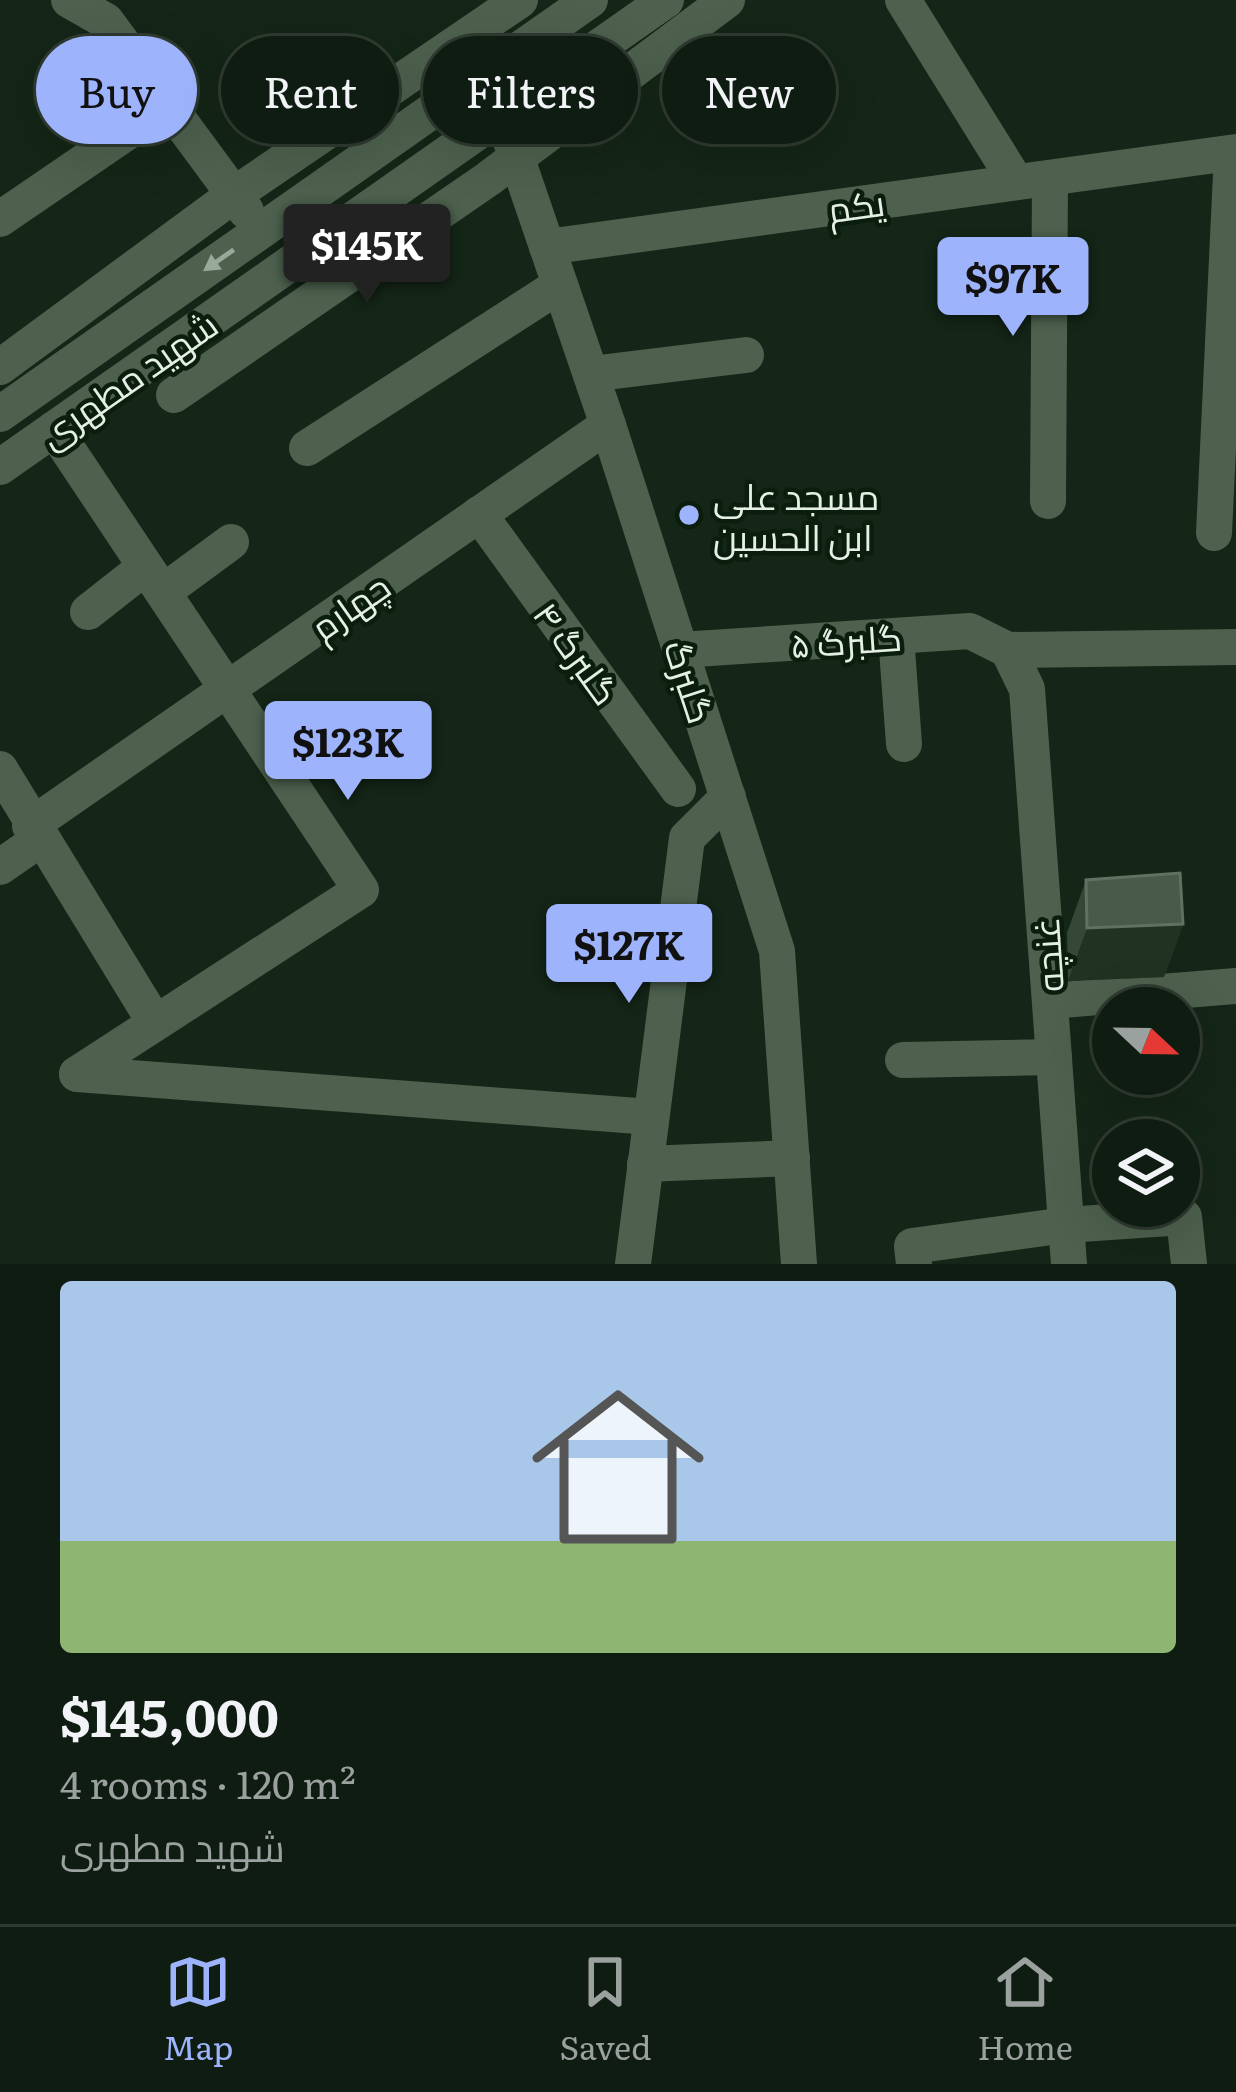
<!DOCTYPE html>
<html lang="en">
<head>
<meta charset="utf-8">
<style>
  body { margin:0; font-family:Literata,Cairo,serif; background:#18251a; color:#f1f3f6; height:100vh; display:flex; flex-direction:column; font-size:45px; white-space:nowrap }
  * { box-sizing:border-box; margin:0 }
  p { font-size:39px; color:#9ba19f }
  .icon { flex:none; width:66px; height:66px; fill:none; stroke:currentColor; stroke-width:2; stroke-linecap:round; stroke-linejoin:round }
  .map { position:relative; height:1264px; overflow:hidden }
  .details { display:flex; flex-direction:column; background:#0f1c11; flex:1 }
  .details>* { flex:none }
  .top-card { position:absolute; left:36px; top:36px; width:1164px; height:108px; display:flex; gap:24px }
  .needle { width:78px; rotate:112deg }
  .controls { position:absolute; left:1092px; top:987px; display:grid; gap:24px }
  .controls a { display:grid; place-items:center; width:108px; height:108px; border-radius:50%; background:#0f1c11; box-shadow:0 12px 48px #0002,0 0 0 3px #2f3a31; font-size:60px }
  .price { position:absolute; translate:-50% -102px; padding:0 27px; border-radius:12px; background:#9db4fd; color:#111; font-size:39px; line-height:78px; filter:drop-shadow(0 3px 6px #0008) }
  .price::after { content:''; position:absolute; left:50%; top:72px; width:36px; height:27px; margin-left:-18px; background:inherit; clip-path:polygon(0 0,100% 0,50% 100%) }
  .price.on { background:#222; color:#fff }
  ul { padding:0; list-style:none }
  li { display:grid; align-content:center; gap:24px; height:636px; padding:0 60px }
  li span { display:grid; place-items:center; height:372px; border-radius:12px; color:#555 }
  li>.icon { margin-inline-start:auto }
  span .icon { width:216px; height:216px; fill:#fffc; stroke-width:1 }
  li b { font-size:51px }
  .pill { padding:0 42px; border-radius:54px; background:#0f1c11; box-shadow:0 12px 48px #0002,0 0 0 3px #2f3a31; font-size:42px; line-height:108px }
  .pill.on { background:#9db4fd; color:#111 }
  .menu { display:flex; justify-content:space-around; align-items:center; height:168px; border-top:3px solid #2f3a31; background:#0f1c11; font-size:33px; color:#9ba19f }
  .menu a { display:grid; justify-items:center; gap:6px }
  .menu .on { color:#9db4fd }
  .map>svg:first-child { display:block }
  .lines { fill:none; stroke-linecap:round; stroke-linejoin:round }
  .minor { stroke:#4d614e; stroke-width:36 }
  .wall { fill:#354837 }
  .shaded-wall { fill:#203322 }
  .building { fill:#485a4a; stroke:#607162; stroke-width:3 }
  .oneway { fill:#98a89a }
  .poi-dot { fill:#9db4fd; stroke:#0b1d0d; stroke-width:4.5 }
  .labels { text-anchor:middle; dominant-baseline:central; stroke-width:9; stroke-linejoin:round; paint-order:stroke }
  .street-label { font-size:36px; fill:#e4f0e5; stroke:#0b1d0d }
  .poi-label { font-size:36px; fill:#e4f0e5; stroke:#0b1d0d; text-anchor:start }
</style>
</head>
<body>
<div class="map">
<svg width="1236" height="1264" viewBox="0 0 1236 1264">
  <rect width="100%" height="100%" fill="#142617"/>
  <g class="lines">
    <g class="minor">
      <polyline points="69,0 106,21 246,211"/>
      <polyline points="903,0 1016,182"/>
      <polyline points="502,115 608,425 777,951 799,1264"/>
      <polyline points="0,219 167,105"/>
      <polyline points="547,247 1236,152"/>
      <polyline points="0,367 235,194 520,0"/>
      <polyline points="591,374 746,355"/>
      <polyline points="174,395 488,179 727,0"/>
      <polyline points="0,414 590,0"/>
      <polyline points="54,429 361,890 77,1074"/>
      <polyline points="307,448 560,285"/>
      <polyline points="0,467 666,0"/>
      <polyline points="1048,501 1050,178"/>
      <polyline points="479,514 678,789"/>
      <polyline points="1214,533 1232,153"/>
      <polyline points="163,592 231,542"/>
      <polyline points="88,612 144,568"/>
      <polyline points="896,636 904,744"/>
      <polyline points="680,650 970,631 1008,650 1236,647"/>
      <polyline points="1008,650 1027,689 1069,1264"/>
      <polyline points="0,769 154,1021"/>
      <polyline points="30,826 608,425"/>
      <polyline points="0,867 39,840"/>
      <polyline points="1050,1001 1236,986"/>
      <polyline points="903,1060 1054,1057"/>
      <polyline points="77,1074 651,1117"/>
      <polyline points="645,1164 792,1158"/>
      <polyline points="633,1264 687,838 728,797"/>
      <polyline points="914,1264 912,1246 1066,1225 1184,1217 1189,1264"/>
    </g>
  </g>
  <polygon class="wall" points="1086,880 1183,924 1164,977 1068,981 1067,933"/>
  <polygon class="shaded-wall" points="1183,924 1164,977 1068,981 1087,928"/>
  <polygon class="building" points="1180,873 1183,924 1087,928 1086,880"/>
  <defs><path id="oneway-solid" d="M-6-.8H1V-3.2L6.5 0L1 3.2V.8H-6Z" transform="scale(3)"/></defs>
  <use class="oneway" href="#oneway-solid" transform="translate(219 260) rotate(145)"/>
  <circle class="poi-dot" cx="689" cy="515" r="12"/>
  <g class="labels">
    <g class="street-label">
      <text transform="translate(856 204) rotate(-8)">یکم</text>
      <text transform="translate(127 378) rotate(-35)">شهید مطهری</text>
      <text transform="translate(349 605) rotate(-35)">چهارم</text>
      <text transform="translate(846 639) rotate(-4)">گلبرگ ۵</text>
      <text transform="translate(578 652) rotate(54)">گلبرگ ۴</text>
      <text transform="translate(691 681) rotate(72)">گلبرگ</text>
      <text transform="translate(1046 955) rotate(-94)">غنچه</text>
    </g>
    <g class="poi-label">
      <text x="713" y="494">مسجد علی<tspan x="713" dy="41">ابن الحسین</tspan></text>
    </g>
  </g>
</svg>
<div class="controls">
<a><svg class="needle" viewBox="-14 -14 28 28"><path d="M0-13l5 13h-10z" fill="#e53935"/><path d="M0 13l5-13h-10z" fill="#9ba19f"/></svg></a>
<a><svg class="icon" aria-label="layers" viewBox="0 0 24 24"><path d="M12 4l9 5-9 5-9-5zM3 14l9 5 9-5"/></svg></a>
</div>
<b class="price on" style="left:367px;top:306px">$145K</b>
<b class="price" style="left:1013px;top:339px">$97K</b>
<b class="price" style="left:348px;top:803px">$123K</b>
<b class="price" style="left:629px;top:1006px">$127K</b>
<div class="top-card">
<a class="pill on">Buy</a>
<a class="pill">Rent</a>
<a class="pill">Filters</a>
<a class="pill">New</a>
</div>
</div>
<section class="details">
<ul>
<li><span style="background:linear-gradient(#a9c7e8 70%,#8fb573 0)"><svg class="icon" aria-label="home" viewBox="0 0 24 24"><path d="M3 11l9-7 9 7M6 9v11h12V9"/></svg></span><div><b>$145,000</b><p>4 rooms · 120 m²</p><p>شهید مطهری</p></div></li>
</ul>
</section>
<nav class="menu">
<a class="on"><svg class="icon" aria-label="map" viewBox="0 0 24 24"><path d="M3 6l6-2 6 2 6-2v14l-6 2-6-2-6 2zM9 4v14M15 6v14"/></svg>Map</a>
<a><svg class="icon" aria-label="saved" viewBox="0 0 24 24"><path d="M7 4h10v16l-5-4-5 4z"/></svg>Saved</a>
<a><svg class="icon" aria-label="home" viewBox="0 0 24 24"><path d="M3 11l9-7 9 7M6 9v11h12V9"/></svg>Home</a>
</nav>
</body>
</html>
